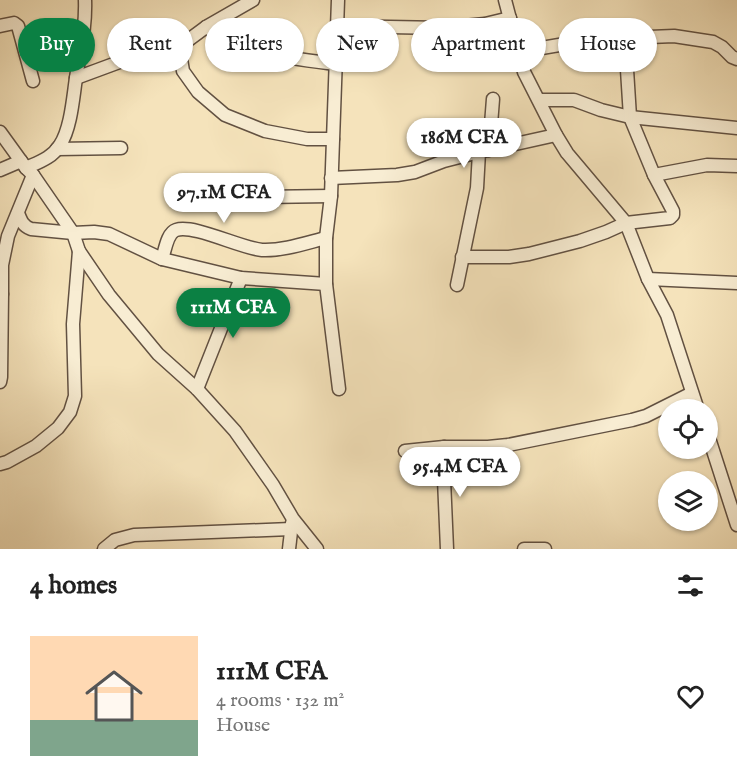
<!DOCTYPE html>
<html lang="en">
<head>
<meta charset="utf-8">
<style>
  body { margin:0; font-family:"IM FELL English",serif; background:#f2f2f2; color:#222; height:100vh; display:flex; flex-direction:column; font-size:22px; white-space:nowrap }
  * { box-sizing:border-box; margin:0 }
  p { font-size:20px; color:#767676 }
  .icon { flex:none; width:33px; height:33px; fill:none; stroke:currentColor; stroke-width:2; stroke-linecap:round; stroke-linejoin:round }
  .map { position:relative; height:549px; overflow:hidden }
  .panel { display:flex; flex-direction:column; background:#fff; flex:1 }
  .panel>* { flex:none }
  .banner { position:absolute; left:18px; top:18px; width:702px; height:54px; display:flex; gap:12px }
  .tools { position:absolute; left:658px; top:399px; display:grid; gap:12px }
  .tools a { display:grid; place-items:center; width:60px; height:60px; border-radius:50%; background:#fff; box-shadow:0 2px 4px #0004; font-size:30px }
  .price { position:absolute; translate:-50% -51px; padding:0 14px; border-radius:21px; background:#fff; color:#222; font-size:20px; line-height:39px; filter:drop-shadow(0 2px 3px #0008) }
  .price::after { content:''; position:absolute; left:50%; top:36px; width:18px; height:14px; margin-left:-9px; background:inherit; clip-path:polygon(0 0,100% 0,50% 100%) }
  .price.selected { background:#0b8043; color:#fff }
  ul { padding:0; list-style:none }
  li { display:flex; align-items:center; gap:18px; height:150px; padding:0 30px }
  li+li { border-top:2px solid #e0e0e0 }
  li span { display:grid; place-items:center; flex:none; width:168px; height:120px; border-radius:0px; color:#555 }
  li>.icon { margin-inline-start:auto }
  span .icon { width:72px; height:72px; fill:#fffc; stroke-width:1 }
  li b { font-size:26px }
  h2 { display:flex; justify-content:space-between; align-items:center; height:72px; padding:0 30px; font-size:26px }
  .pill { padding:0 21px; border-radius:27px; background:#fff; box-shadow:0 2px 4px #0004; font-size:21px; line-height:54px }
  .pill.selected { background:#0b8043; color:#fff }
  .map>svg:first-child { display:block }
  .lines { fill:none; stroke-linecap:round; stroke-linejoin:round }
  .street-casing { stroke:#625142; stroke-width:15 }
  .street { stroke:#f8edd3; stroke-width:12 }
</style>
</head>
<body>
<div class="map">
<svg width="737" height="549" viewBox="0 0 737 549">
  <rect width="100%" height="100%" fill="#f5e3bb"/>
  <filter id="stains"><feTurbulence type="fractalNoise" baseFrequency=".00333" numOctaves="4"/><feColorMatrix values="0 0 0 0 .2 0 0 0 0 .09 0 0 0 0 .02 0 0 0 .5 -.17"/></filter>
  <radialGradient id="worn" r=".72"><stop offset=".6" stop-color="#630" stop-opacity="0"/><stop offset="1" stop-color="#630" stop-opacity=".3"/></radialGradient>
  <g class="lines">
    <g class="street-casing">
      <g id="street">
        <polyline points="338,0 331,196 326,238 326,284 339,389"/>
        <polyline points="505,0 524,72 556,135 567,153 626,223 648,279 667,315 698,410"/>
        <polyline points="0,26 14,23 18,26 33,81"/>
        <polyline points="336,26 443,28 485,24 510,18"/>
        <path d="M206 27C247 54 288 58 335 64"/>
        <polyline points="625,38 674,36 713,42 722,47 732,57 737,59"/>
        <polyline points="179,47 183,71 198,92 225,115 265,131 307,139 333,139"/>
        <polyline points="76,78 122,61 179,47 206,27 253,0"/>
        <polyline points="539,100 574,100 601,110 630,117 737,128"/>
        <polyline points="0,132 26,168 33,175 73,233 79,251 109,295 158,354 197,389 235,431 273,485 293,519 317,549"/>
        <polyline points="57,149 121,148"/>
        <polyline points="489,150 493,99"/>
        <path d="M26 168C39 162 52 158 60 145 71 128 73 98 76 78 80 51 86 28 85 0"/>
        <polyline points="0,170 21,161"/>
        <polyline points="654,175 707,165 737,166"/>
        <polyline points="331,178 397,175 415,172 444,161 479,152"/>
        <polyline points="245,194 262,197 331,196"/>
        <path d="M18 213C21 221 23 226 31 229L73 233 94 232 109 234 162 259 241 278 326 284"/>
        <polyline points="462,257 509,257 529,254 580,241 606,232 626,223 670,218 673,215 673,211 654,175 630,117 625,38 565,44 518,52"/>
        <path d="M162 259C165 251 167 233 176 230 194 224 240 248 262 250 283 251 306 243 326 238"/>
        <polyline points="648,279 737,283"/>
        <polyline points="457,285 477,188 479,152 556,135"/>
        <polyline points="0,294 2,294 2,265 8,236 33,175"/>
        <polyline points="0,382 1,377 2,294"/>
        <polyline points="197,389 241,278"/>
        <polyline points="708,435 737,525"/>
        <polyline points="444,447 443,456 447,549"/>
        <polyline points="405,451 444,447 488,447 508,445 632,420 646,416 692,393"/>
        <polyline points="0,464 7,462 36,446 58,428 70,412 75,396 73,324 79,251"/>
        <polyline points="104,549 115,540 134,535 291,529"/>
        <polyline points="289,549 292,523"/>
        <polyline points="524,549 545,549"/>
      </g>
    </g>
    <use href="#street" class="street"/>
  </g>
  <rect width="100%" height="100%" filter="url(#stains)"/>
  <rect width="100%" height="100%" fill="url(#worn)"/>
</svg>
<div class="tools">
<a><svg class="icon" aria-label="locate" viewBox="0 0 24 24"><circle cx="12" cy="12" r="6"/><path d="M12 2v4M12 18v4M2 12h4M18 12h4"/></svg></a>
<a><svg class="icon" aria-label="layers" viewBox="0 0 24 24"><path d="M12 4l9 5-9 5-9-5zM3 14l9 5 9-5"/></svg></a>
</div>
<b class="price" style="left:464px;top:169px">186M CFA</b>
<b class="price" style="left:224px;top:224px">97.1M CFA</b>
<b class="price selected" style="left:233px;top:339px">111M CFA</b>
<b class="price" style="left:460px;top:498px">95.4M CFA</b>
<div class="banner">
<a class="pill selected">Buy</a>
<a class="pill">Rent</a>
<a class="pill">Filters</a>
<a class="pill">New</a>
<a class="pill">Apartment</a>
<a class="pill">House</a>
</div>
</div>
<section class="panel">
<h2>4 homes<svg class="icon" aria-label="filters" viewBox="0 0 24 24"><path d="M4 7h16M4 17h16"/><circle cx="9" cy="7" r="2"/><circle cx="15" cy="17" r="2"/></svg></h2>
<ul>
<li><span style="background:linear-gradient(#ffd9b3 70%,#7fa58c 0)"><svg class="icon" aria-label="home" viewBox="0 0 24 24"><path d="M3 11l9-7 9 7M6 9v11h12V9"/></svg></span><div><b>111M CFA</b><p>4 rooms · 132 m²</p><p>House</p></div><svg class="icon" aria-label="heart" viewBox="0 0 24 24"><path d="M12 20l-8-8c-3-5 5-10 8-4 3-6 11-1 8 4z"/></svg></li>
</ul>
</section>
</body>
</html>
